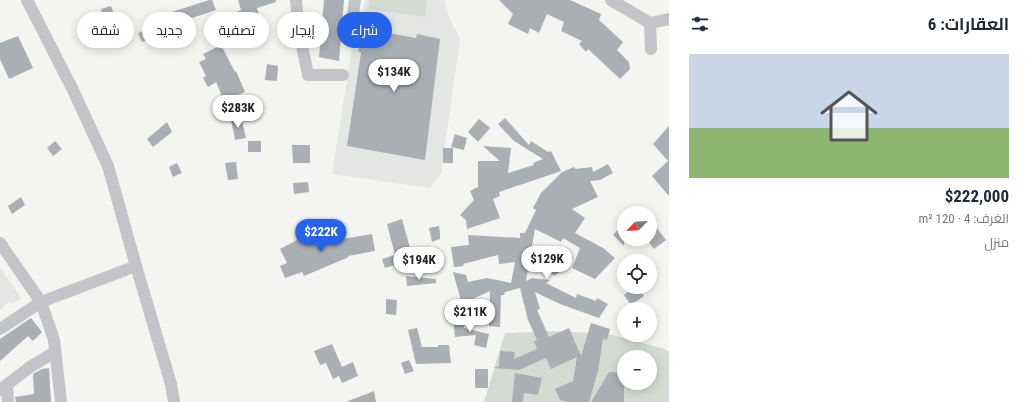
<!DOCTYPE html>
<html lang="ar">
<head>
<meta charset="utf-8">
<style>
  body { margin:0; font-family:"Roboto Condensed",Cairo,sans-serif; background:#f2f2f3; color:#1f2937; direction:rtl; height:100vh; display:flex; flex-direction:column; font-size:15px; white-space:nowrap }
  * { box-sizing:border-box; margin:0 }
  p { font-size:13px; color:#747a83 }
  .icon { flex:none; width:22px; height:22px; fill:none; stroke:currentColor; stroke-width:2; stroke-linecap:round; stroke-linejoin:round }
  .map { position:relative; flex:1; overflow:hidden; direction:ltr }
  .side { display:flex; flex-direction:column; background:#fff; width:360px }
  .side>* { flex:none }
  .guide { position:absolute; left:12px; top:12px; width:380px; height:36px; direction:rtl; display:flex; gap:8px }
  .needle { width:26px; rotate:245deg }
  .controls { position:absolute; left:617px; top:206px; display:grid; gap:8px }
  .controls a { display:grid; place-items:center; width:40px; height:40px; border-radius:50%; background:#fff; box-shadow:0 2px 10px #0003; font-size:20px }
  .price { position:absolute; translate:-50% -34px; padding:0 9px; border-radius:14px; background:#fff; color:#222; font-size:13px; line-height:26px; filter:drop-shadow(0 1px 2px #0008) }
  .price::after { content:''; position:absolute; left:50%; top:24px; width:12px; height:9px; margin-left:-6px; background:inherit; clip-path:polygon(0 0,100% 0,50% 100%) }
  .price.current { background:#2563eb; color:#fff }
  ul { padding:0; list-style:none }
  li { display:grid; align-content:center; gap:8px; height:212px; padding:0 20px }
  li span { display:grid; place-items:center; height:124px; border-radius:0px; color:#555 }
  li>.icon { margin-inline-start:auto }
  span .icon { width:72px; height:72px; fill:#fffc; stroke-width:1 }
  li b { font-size:17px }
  h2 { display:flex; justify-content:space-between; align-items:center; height:48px; padding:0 20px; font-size:17px }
  .pill { padding:0 14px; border-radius:18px; background:#fff; box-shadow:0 2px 10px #0003; font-size:14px; line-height:36px }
  .pill.current { background:#2563eb; color:#fff }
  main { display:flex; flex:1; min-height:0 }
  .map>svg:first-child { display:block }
  .built { fill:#e4e6e4 }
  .green { fill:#d4dbd2; fill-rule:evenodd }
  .building { fill:#aaafb4 }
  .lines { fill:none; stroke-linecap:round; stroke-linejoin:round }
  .minor { stroke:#c2c4c8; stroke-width:12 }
</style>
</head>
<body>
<main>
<section class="side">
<h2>العقارات: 6<svg class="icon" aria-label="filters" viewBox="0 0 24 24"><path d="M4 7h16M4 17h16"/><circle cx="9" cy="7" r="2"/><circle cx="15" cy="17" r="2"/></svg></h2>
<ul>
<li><span style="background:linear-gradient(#c9d6e8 60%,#8fb573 0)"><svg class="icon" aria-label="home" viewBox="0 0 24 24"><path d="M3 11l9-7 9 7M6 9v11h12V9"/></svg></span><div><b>$222,000</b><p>الغرف: 4 · 120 m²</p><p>منزل</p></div></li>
</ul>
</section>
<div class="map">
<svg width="669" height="402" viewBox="0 0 669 402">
  <rect width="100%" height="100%" fill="#f4f4f1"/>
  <g class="built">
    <polygon points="365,0 444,0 450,20 460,39 441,173 430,188 332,174 356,23 363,15"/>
    <polygon points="0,267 21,298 13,304 10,301 0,310"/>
  </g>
  <g class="green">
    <polygon points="369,0 427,0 425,17 368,9"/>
    <path d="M556 331 608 334 665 349 669 352V402H484L505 333ZM624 357H650V383H624Z"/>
  </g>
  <g class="building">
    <polygon points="209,0 212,0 216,10 189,19 190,22 176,26 177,28 162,33 163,34 142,42 138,33 162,23 160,18 167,16 166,14"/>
    <polygon points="238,0 276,0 276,2 257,8 260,18 231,27 232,28 223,33 217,21 241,10"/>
    <polygon points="324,0 344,0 339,61 319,57"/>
    <polygon points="499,0 570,0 601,14 599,20 623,42 617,50 629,62 630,69 620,79 588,49 586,52 579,44 582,41 561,31 564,22 547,14 539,33 530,28 528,34 508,24 513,14"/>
    <polygon points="111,6 114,15 118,13 122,26 107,30 101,9"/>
    <polygon points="362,24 383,28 382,32 416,38 417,34 440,39 425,160 347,146 361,53 358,51"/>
    <polygon points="18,36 33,68 9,79 0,59 0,43"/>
    <polygon points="221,45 235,72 236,71 245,92 224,101 216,82 208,87 203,78 206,76 199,62 206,59 203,54"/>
    <polygon points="267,64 278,66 277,81 265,80"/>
    <polygon points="241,117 246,138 235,140 231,119"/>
    <polygon points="505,118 529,145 531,141 548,152 551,151 561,171 499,192 500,196 493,199 500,218 467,229 466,220 460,215 474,200 470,191 478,187 478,161 500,161 483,146 511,148 508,173 534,165 533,163 543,159 514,141 498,124"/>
    <polygon points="479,119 490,128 478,142 468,132"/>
    <polygon points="167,122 172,132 153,147 147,139"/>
    <polygon points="669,126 669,196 652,176 668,161 653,144"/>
    <polygon points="455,134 467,138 464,150 451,147"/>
    <polygon points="55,141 62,149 53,156 47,148"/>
    <rect x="248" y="141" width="13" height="11"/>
    <polygon points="292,145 310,145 310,163 293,163"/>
    <rect x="443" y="148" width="10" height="15"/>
    <polygon points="236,162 238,179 228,180 225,163"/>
    <polygon points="177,163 182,173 173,177 169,167"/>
    <polygon points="608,164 613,173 600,180 590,181 598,197 572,209 585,218 575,233 603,248 615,258 595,279 572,268 580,248 563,238 561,242 535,229 526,281 532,278 550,280 546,283 576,298 577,294 596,301 597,298 608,304 599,318 560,304 535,292 540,309 537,310 549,337 569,328 581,356 591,323 610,329 607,340 603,339 598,371 589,402 568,402 560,400 555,389 573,381 577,357 551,369 546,358 519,370 494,368 499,366 500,351 515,352 514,359 537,349 534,341 537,340 528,320 520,288 505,292 504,295 501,295 500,327 489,326 490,291 462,304 453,272 466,275 468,282 487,278 511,283 515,262 499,264 498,255 463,264 464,266 454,267 451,247 469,245 468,235 520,238 520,233 525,233 536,210 533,208 541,193 562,172 574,167 575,169 592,167 593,172"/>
    <polygon points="308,182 309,192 294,194 293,183"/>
    <polygon points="21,197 25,205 12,214 8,206"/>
    <polygon points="402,219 413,259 385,268 382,259 395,255 387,224"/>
    <polygon points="624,223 624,246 613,235"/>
    <polygon points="439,226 440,234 440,239 432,242 429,228"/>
    <polygon points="656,227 666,240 654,249 650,244 650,232"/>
    <polygon points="308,233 312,241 318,235 325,242 372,234 375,251 348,256 349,257 304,276 302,272 285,278 280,266 287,263 280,249 297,240 296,239"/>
    <polygon points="555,254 565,268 554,276 547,266 550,264 547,259"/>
    <polygon points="406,276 436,279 436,283 407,286"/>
    <polygon points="634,287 638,287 644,296 631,305 624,295"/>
    <polygon points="386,299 397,300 396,315 386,314"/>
    <polygon points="462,315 464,328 489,334 486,348 474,345 476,335 455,337 453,318"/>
    <polygon points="31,318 42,332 33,341 28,336 0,361 0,339"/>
    <polygon points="417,328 422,347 438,347 438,345 449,345 451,363 416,364 408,330"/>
    <polygon points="332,344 342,367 353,362 358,376 342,383 339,376 333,379 326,363 320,365 314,351"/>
    <polygon points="409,360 414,371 405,374 401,363"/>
    <polygon points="49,368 51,402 16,402 15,397 34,394 33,374 42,369"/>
    <rect x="475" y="369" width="13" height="19"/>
    <polygon points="609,372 624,373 624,402 591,402"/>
    <polygon points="515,373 542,378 538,395 524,393 523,402 512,402"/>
    <polygon points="374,391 376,402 348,402 348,401"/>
  </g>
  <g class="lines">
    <g class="minor">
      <polyline points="27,0 73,90 108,166 136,266 171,384 174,402"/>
      <polyline points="296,0 298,26 308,75 343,75"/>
      <polyline points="611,0 650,23 669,19"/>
      <polyline points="650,23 651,49"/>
      <polyline points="351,29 355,0"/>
      <polyline points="0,243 41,302 54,340 61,402"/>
      <polyline points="0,329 41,302 136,266"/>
      <polyline points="7,385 8,402"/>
      <polyline points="0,390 30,367 55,352"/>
    </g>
  </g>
</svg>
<div class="controls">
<a><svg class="needle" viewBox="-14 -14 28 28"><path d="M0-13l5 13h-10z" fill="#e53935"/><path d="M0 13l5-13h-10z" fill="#747a83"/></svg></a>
<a><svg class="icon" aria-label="locate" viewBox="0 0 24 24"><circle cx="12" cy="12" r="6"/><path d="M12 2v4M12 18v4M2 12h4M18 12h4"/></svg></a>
<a>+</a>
<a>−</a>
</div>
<b class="price" style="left:394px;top:93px">$134K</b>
<b class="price" style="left:238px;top:129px">$283K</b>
<b class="price current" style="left:321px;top:253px">$222K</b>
<b class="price" style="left:547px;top:280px">$129K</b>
<b class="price" style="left:419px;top:281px">$194K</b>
<b class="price" style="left:470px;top:333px">$211K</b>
<div class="guide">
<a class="pill current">شراء</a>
<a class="pill">إيجار</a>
<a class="pill">تصفية</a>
<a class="pill">جديد</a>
<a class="pill">شقة</a>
</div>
</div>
</main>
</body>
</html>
